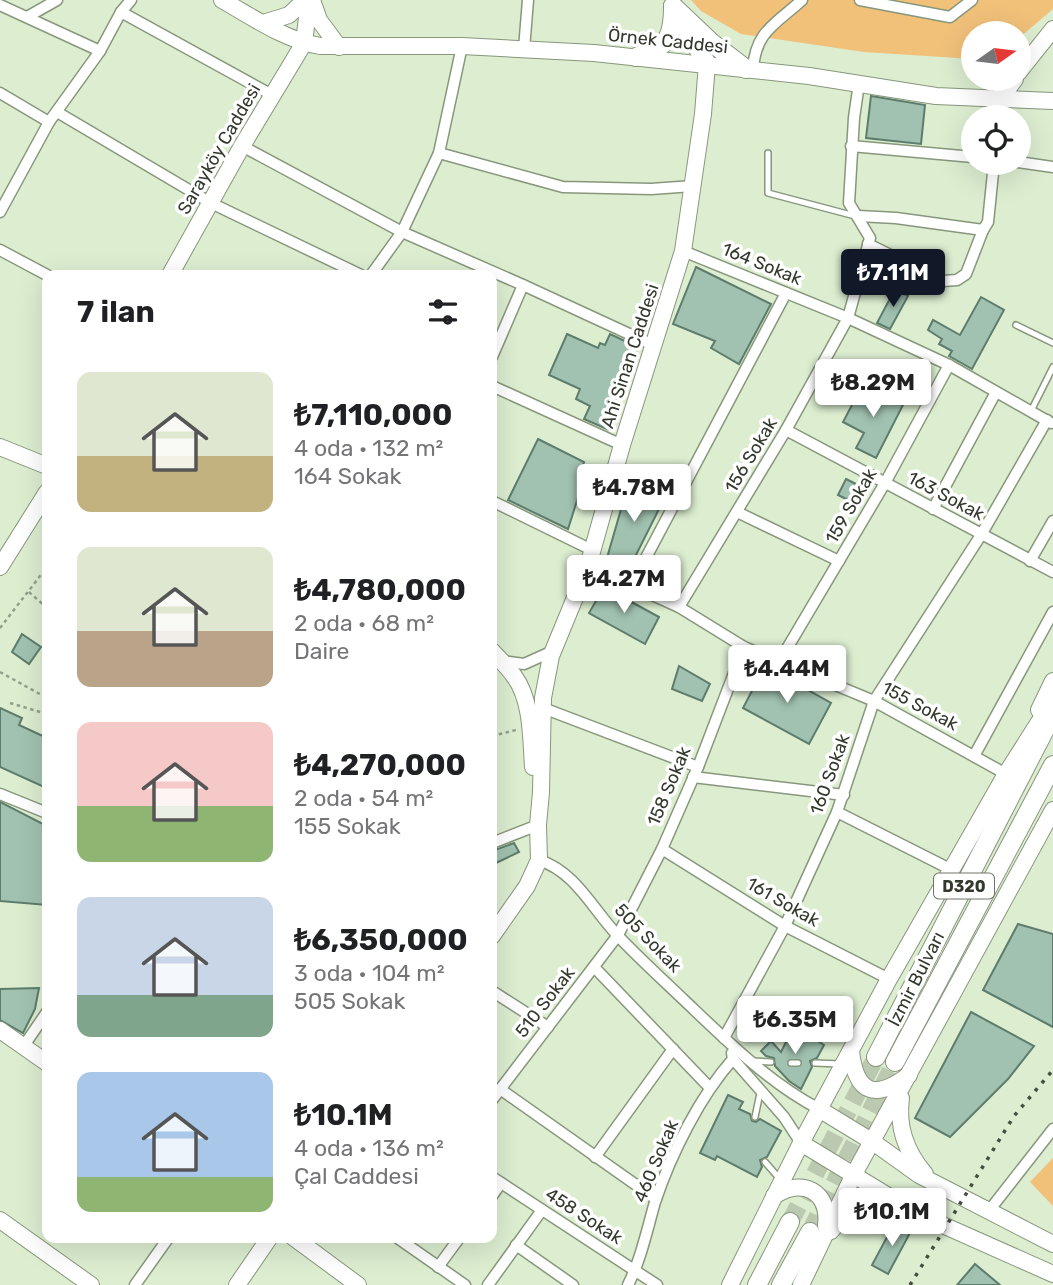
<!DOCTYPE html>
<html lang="tr">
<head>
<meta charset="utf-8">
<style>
  body { margin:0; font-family:Rubik,sans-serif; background:#f2f2f2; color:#202124; height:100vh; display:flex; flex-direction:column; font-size:26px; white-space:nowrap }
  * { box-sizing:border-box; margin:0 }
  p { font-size:23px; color:#757577 }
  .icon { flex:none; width:38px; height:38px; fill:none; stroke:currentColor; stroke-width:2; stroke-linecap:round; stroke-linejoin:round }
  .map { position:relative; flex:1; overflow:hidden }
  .sheet { position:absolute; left:42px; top:270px; width:455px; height:973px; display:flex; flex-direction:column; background:#fff; border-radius:14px; box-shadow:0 7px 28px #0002 }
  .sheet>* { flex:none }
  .needle { width:46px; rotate:76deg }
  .controls { position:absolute; left:961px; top:21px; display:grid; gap:14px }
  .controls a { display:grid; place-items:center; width:70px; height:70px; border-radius:50%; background:#fff; box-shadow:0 7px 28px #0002; font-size:35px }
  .price { position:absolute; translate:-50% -60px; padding:0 16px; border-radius:7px; background:#fff; color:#222; font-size:23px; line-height:46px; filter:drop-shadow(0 2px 4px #0008) }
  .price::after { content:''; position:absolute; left:50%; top:42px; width:21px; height:16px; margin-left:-10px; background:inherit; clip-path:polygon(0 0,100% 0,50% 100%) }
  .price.current { background:#111827; color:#fff }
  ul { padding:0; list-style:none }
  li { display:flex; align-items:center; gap:21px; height:175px; padding:0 35px }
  li span { display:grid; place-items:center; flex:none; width:196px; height:140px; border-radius:14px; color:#555 }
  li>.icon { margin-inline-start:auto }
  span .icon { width:84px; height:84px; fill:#fffc; stroke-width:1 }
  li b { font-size:30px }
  h2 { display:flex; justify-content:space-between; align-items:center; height:84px; padding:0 35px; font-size:30px }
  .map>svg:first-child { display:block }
  .green { fill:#f1c17a }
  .building { fill:#a1c2b0; stroke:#5d7c6c; stroke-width:2 }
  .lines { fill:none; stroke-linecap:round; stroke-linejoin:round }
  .primary-tunnel { stroke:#bac9af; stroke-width:18; stroke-dasharray:18 9; stroke-linecap:butt }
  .lane-casing { stroke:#87977c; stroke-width:8 }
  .street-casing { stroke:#87977c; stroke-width:13 }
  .secondary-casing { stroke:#87977c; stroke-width:18 }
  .primary-casing { stroke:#87977c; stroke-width:20 }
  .path { stroke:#94a18b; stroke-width:2.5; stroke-dasharray:3.5 3.5; stroke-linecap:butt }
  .lane { stroke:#fff; stroke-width:5 }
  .street { stroke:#fff; stroke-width:10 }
  .secondary { stroke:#fff; stroke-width:16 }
  .primary { stroke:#fff; stroke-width:18 }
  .rail { stroke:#464e40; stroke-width:3.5; stroke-dasharray:3.5 7; stroke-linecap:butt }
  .labels { text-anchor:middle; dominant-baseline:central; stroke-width:7; stroke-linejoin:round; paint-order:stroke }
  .shield { fill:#fff; stroke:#70746c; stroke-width:2 }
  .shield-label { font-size:16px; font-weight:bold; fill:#32392d }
  .street-label { font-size:18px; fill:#32392d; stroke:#fff }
</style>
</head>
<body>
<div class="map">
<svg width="1053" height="1285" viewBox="0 0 1053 1285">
  <rect width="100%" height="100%" fill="#dcedd0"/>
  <g class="green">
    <polygon points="691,0 1053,0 1053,9 1019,38 1018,33 973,33 973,59 864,52 741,34 701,11"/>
    <polygon points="1053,1158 1053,1206 1030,1182"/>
  </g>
  <g class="building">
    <polygon points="871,96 925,105 921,144 866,138"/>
    <polygon points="696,267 771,304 739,364 711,348 715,341 673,324"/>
    <polygon points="895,289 908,296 890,329 877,323"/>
    <polygon points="981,297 1004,310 972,369 949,356 952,351 939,344 942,339 928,330 933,320 960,335"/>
    <polygon points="567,334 598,348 600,343 605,345 610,334 638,347 618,394 615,418 609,430 584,419 590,406 576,399 580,389 549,375"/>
    <polygon points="863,384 903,405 876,458 856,448 864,433 843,422"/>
    <polygon points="538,439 584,462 578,487 581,488 568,529 508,500"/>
    <polygon points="846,479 862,487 854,503 838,495"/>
    <polygon points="628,485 665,497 630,567 607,558"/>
    <polygon points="604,587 659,617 645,644 589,613"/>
    <polygon points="22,634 41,647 29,664 12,652"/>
    <polygon points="679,666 710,684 702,701 672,689"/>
    <polygon points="765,666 831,703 809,744 743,708"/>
    <polygon points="0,708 22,718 19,725 47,738 47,779 44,787 0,767"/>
    <polygon points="0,802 47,826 47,905 0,901"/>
    <polygon points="514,843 519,852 496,863 492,851"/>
    <polygon points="1018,924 1053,934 1053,1027 983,990"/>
    <polygon points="39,988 35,1009 23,1033 0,1020 0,989"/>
    <polygon points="971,1012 1034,1046 1008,1079 950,1137 915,1118"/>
    <polygon points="794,1026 824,1045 817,1058 810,1061 812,1067 801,1089 789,1081 775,1066 774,1058 766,1056 761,1051 771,1041 781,1052"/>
    <polygon points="728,1095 743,1102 739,1109 750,1114 752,1121 756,1122 760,1119 781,1131 767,1157 760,1160 762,1167 757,1177 717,1156 715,1160 700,1153"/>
    <polygon points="895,1222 911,1231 888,1274 872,1265"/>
    <polygon points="975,1264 1000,1285 957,1285"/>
  </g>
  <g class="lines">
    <g class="primary-tunnel">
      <polyline points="790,1222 876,1057"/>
      <polyline points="810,1232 895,1062"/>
    </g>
    <g class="lane-casing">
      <g id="lane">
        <polyline points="768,153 768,193 855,216"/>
        <polyline points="1016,325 1053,343"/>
        <polyline points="1031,411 1053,367"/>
        <polyline points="753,1061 771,1062"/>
        <polyline points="791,1063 798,1063"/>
        <polyline points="815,1063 840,1064"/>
        <polyline points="755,1117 760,1093"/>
        <polyline points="765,1162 779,1178"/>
      </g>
    </g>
    <g class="street-casing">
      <g id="street">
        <polyline points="860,0 950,17 972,0"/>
        <polyline points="0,5 100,51"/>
        <polyline points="121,12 131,0"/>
        <polyline points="27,17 57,0"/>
        <polyline points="524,49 528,0"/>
        <path d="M753 70C755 31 776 24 802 0"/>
        <polyline points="0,93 49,122"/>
        <polyline points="57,112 211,203 361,275"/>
        <polyline points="998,117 1000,100"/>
        <polyline points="242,146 402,232 523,285 653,345"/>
        <polyline points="851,146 973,157"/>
        <polyline points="439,153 563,187 651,189 693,186"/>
        <polyline points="1018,162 1053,167"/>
        <polyline points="0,212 49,122 100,51 121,12 272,95"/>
        <polyline points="858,216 896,218 983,230 988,222 994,163"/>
        <polyline points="868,244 943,281 957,280 966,274 983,230"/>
        <polyline points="0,250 47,275"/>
        <polyline points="683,251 848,318 949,365 1051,423"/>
        <polyline points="371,275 402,232 439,153 462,46"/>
        <polyline points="492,357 523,285"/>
        <polyline points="492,386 622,445"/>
        <polyline points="786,430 1053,572"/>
        <polyline points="492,501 592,550"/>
        <polyline points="933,509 996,392"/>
        <polyline points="737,512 839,561"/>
        <polyline points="1030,561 1053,521"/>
        <polyline points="588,566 679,607 744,647 874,701 1006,774"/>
        <polyline points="631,586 786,293"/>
        <polyline points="679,607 786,430 848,318 870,238 849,203 854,118 859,83"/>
        <polyline points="501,661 524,664 553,651"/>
        <polyline points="779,662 885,483 949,365"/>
        <polyline points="543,708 698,767"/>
        <polyline points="974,756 1053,612"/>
        <polyline points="693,777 844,795"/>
        <polyline points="0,794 47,813"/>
        <polyline points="837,812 950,869"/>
        <polyline points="492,843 538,825"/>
        <polyline points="662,849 785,926 889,979"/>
        <path d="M539 860C576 872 593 910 619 937 640 959 663 980 685 1001 726 1040 768 1082 819 1109"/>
        <polyline points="594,967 710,1088"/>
        <polyline points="492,991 548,1027"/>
        <polyline points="724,1038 785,926 837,812 874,701 981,535 1047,420"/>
        <polyline points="23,1047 47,1012"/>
        <polyline points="732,1053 733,1059 784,1117 801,1143"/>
        <polyline points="500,1089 656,1199"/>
        <polyline points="492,1100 618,935 662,849 698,767 744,647"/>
        <polyline points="595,1157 673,1049"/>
        <polyline points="492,1177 657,1285"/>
        <polyline points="492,1196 501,1183"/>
        <polyline points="988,1212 1053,1129"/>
        <polyline points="396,1237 465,1285"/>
        <polyline points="516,1245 573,1285"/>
        <polyline points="438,1267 460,1237"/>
        <polyline points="135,1285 169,1237"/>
        <polyline points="488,1285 542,1210"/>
        <path d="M628 1285C641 1259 647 1230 655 1202 671 1154 700 1096 733 1059"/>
      </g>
    </g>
    <g class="secondary-casing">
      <g id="secondary">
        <path d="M222 0C252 17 285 40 320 46H462L594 53 809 76 936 96 1053 101"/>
        <polyline points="312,0 319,20 339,47"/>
        <polyline points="263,23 289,15 305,0"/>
        <polyline points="1018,73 1053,29"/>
        <polyline points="1000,100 1015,79"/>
        <polyline points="170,275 242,146 304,43 309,0"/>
        <polyline points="0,447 47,466"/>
        <polyline points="0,567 47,492"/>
        <path d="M492 651C499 659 508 667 514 676 532 700 531 738 533 767"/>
        <polyline points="1039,710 1053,681"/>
        <polyline points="492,936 527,886 539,860 538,825 541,792 543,698 551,656 588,566 622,445 683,251 703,114 707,64"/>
        <polyline points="0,1030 47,1063"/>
        <path d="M851 1051C856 1095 876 1100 909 1075"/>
        <path d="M901 1098C897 1127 906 1152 925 1174"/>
        <polyline points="819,1109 873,1142 919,1175 1053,1244"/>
        <polyline points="801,1143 898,1202 945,1226 1053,1274"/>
        <path d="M774 1196C802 1177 830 1191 826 1226"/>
        <polyline points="0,1220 91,1285"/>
        <path d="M831 1231C847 1209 873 1205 898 1202"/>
        <polyline points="293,1237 358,1285"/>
        <polyline points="237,1285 270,1237"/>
        <polyline points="730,1285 801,1143 889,979 1006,774 1053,700"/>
        <polyline points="801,1285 853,1176 1053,810"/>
      </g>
    </g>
    <g class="primary-casing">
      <g id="primary">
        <polyline points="673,6 712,43 746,69"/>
        <polyline points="684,25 707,64"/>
        <path d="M636 57C667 47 673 39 673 6"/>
        <polyline points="876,1057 1053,714"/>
        <polyline points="895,1062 1053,765"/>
        <polyline points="757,1285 790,1222"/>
        <polyline points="781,1285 810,1232"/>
      </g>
    </g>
    <g class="path">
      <polyline points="29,592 47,608"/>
      <polyline points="0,628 47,567"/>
      <polyline points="0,672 47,698"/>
      <polyline points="10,703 47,714"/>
      <polyline points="492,736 516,730"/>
    </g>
    <use href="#lane" class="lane"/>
    <use href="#street" class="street"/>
    <use href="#secondary" class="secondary"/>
    <use href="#primary" class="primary"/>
    <polyline class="rail" points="910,1285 1014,1116 1053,1070"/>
  </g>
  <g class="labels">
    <rect class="shield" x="934" y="873.5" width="60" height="25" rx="5"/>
    <g class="shield-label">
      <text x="964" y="886">D320</text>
    </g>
    <g class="street-label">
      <text transform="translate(668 41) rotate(6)">Örnek Caddesi</text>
      <text transform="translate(219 149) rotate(-60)">Sarayköy Caddesi</text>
      <text transform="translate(762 264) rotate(22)">164 Sokak</text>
      <text transform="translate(630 356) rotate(-72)">Ahi Sinan Caddesi</text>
      <text transform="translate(751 455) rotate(-59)">156 Sokak</text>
      <text transform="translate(946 496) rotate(28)">163 Sokak</text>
      <text transform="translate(851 506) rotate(-60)">159 Sokak</text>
      <text transform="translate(920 706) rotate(28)">155 Sokak</text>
      <text transform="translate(830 774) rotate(-70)">160 Sokak</text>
      <text transform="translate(669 786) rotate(-67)">158 Sokak</text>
      <text transform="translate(783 902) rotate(30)">161 Sokak</text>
      <text transform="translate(648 938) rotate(46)">505 Sokak</text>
      <text transform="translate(916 979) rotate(-63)">İzmir Bulvarı</text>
      <text transform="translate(545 1002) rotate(-52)">510 Sokak</text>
      <text transform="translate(656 1161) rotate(-67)">460 Sokak</text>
      <text transform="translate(584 1216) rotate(33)">458 Sokak</text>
    </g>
  </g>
</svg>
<div class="controls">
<a><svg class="needle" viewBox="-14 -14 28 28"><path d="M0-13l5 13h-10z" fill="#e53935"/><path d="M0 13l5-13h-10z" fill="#757577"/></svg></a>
<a><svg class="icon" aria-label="locate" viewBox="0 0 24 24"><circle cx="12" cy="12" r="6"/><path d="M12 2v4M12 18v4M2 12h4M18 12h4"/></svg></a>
</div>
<b class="price current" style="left:893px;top:309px">₺7.11M</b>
<b class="price" style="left:873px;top:419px">₺8.29M</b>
<b class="price" style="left:634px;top:524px">₺4.78M</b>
<b class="price" style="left:624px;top:615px">₺4.27M</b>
<b class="price" style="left:787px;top:705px">₺4.44M</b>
<b class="price" style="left:795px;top:1056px">₺6.35M</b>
<b class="price" style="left:892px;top:1248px">₺10.1M</b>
<section class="sheet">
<h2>7 ilan<svg class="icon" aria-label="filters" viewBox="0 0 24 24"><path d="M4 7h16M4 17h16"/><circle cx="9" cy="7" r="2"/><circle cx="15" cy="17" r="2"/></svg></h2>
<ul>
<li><span style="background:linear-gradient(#dfe7d0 60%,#c2b280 0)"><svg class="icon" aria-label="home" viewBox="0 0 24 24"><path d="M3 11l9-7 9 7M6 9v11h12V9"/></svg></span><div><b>₺7,110,000</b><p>4 oda · 132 m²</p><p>164 Sokak</p></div></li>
<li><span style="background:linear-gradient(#dfe7d0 60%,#b9a48a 0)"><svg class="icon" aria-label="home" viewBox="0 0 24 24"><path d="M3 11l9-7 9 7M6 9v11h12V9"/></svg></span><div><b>₺4,780,000</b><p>2 oda · 68 m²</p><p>Daire</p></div></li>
<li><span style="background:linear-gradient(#f6c9c9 60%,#8fb573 0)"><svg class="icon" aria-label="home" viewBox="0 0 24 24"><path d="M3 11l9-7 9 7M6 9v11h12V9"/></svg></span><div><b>₺4,270,000</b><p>2 oda · 54 m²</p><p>155 Sokak</p></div></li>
<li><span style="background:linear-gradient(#c9d6e8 70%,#7fa58c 0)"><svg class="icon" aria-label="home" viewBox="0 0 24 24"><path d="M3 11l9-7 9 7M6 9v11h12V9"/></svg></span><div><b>₺6,350,000</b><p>3 oda · 104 m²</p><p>505 Sokak</p></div></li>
<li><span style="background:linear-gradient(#a9c7e8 75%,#8fb573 0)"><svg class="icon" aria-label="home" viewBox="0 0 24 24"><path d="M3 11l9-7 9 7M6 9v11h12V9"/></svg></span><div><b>₺10.1M</b><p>4 oda · 136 m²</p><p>Çal Caddesi</p></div></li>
</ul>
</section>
</div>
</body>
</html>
